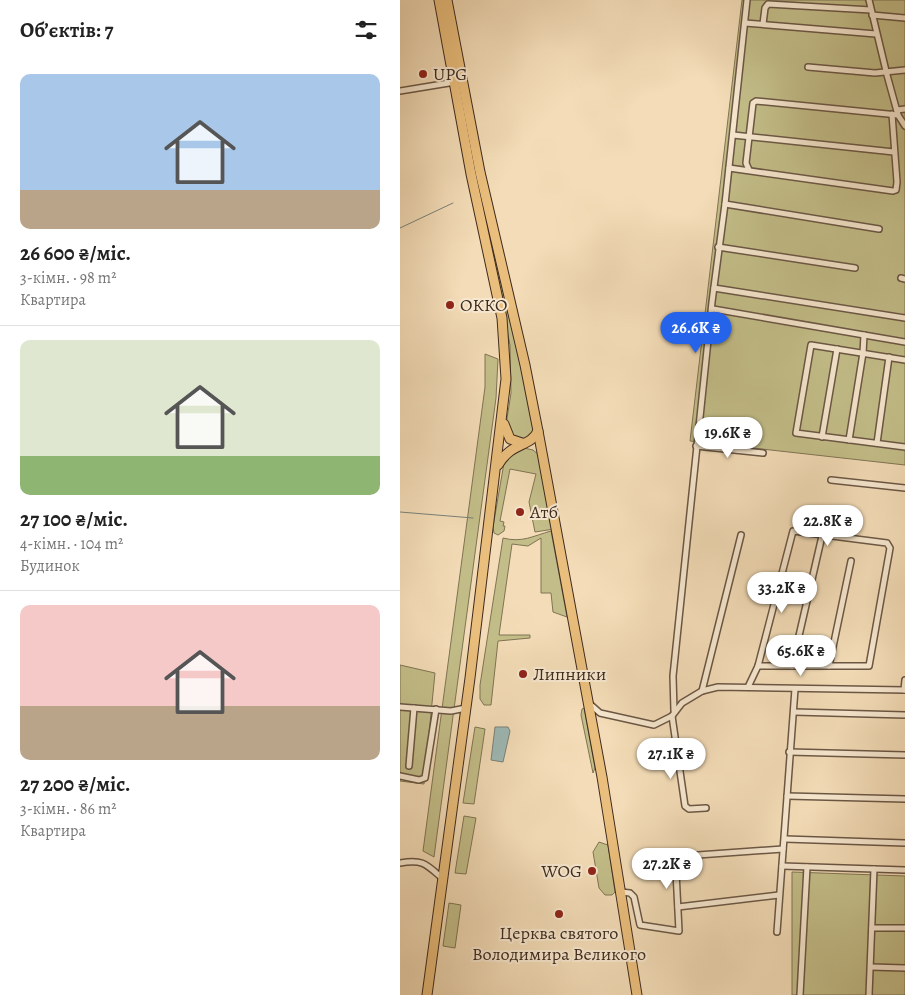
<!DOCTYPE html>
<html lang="uk">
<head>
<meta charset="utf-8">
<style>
  body { margin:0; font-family:Alegreya,serif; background:#f6f6f6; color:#222; height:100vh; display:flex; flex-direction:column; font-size:19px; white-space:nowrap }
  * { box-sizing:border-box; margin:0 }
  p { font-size:16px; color:#767676 }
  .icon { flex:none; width:28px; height:28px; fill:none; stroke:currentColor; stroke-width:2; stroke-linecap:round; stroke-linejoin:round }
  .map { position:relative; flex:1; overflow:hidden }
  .side { display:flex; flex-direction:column; background:#fff; width:400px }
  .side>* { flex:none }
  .price { position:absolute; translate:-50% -42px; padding:0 11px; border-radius:18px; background:#fff; color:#222; font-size:16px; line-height:32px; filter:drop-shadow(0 1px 2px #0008) }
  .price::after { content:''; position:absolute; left:50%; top:30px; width:15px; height:11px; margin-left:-8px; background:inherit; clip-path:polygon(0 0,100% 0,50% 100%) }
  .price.active { background:#2563eb; color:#fff }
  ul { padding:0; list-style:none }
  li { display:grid; align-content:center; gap:10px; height:265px; padding:0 20px }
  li+li { border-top:1px solid #e0e0e0 }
  li span { display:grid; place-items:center; height:155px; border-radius:10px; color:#555 }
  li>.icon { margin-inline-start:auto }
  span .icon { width:90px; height:90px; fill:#fffc; stroke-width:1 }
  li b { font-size:21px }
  h2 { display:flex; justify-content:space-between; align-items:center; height:60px; padding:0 20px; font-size:21px }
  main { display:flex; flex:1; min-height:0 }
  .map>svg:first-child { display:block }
  .green { fill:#c3be89; stroke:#807454 }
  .water { fill:#9ebab7; stroke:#78817a }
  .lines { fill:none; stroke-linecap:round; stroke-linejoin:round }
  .stream { stroke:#78817a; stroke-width:1 }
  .street-casing { stroke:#6b5745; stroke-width:8 }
  .highway-casing { stroke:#3e2b1f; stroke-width:11 }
  .street { stroke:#f7e8d0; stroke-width:5 }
  .highway { stroke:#eabe7c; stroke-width:9 }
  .poi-dot { fill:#8f2418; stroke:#f7e8d0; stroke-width:2 }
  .labels { text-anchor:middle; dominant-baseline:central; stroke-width:4; stroke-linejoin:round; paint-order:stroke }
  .poi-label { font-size:18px; fill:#3e2b1f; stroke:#f7e8d0; text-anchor:start }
</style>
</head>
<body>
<main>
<section class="side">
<h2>Об’єктів: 7<svg class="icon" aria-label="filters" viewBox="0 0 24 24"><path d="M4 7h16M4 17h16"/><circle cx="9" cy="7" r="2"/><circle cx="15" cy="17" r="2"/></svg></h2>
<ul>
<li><span style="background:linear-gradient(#a9c7e8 75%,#b9a48a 0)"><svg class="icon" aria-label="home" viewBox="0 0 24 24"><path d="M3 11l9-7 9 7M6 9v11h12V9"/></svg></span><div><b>26 600 ₴/міс.</b><p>3-кімн. · 98 m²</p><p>Квартира</p></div></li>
<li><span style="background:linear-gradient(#dfe7d0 75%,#8fb573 0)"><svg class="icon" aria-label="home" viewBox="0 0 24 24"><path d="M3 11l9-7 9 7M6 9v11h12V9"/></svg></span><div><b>27 100 ₴/міс.</b><p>4-кімн. · 104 m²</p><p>Будинок</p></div></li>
<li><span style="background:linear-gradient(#f6c9c9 65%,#b9a48a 0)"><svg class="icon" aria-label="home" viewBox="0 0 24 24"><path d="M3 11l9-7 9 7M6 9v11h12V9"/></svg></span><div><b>27 200 ₴/міс.</b><p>3-кімн. · 86 m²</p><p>Квартира</p></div></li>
</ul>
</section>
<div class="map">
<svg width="505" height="995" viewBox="0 0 505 995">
  <rect width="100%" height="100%" fill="#f3dcb7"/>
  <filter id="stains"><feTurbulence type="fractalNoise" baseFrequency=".004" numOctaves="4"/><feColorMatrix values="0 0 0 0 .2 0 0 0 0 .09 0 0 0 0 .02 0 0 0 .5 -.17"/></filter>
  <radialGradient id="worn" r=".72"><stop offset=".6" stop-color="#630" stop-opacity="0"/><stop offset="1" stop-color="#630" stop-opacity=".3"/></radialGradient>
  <g class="green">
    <polygon points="342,0 505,0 505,465 290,441"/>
    <polygon points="43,5 134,428 128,439 115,440 106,425 111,393 110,345"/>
    <polygon points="85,354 98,359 96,398 34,857 23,851 85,387"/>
    <polygon points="124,448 133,450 139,455 154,529 135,532 129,502 136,474 110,469 100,521 104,522 103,526 105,526 104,531 98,535 94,533 93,527 105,457"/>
    <path d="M151 531 167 617 153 612 151 593H141V538L128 546 112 544 99 635H130V638L98 641 91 705H84L80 699V685L103 538C122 543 133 536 151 531Z"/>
    <polygon points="0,665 35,673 24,784 0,781"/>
    <polygon points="184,708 195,768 193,773 181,715 182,709"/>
    <polygon points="75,727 85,729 74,804 63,803"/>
    <polygon points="64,816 76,818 66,874 55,873"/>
    <polygon points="199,842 208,845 215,892 212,895 205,895 199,888 193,852"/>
    <polygon points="392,872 505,876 505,995 392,995"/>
    <polygon points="49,903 61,905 55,948 43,946"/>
  </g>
  <polygon class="water" points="95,727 108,727 110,731 103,762 91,760"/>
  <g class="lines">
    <g class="stream">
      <polyline points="0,228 53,203"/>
      <polyline points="0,512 73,518"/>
    </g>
    <g class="street-casing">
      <g id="street">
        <polyline points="469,0 487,75 498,115 505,126"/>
        <polyline points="472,15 505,18"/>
        <polyline points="345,23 476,34"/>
        <polyline points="363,24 365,8 368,4 471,10"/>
        <polyline points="408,67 475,73 505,70"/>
        <polyline points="0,91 55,82"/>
        <polyline points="497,110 505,109"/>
        <polyline points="333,135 494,152"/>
        <polyline points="329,168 493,191 496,190 497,182 492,114"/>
        <polyline points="349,170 346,163 353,103 356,101 498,115"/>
        <polyline points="325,204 479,229"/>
        <polyline points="318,247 455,268"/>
        <polyline points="501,278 505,279"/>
        <polyline points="314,288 505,318"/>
        <polyline points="313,309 505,342"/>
        <polyline points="505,360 411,345 396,433 505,447"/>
        <polyline points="422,437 437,349"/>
        <polyline points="449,440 463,353 464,335"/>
        <polyline points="477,443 489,357"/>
        <polyline points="296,446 363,453"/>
        <polyline points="431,480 505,488"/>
        <polyline points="358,666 429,666 451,561"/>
        <polyline points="392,666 422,536"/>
        <polyline points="348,687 358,666 393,531 487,543 490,548 469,666 429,666"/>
        <polyline points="504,690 505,680"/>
        <polyline points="302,691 341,535"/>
        <polyline points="191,705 200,713 254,725 272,716 282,703 302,691 318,687 505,690"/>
        <polyline points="0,707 51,711 66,708"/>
        <polyline points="274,711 273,676 312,302 325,204 347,0"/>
        <polyline points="394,712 505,715"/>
        <polyline points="272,716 285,806 289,809 306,808"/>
        <polyline points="389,752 505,755"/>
        <polyline points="9,766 14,708"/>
        <polyline points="0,776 19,780 25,778 36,709"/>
        <polyline points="387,796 505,799"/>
        <polyline points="385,839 505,843"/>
        <polyline points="298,855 383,849"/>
        <path d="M0 863C23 859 26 864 42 878"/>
        <polyline points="382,866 505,870"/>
        <polyline points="221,892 230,893 234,897 240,925 279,931 276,872"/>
        <polyline points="278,907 379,895"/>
        <polyline points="472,928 505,928"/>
        <polyline points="377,932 395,689"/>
        <polyline points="471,967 505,968"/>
        <polyline points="400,995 407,867"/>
        <polyline points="469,995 474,869"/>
      </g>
    </g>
    <g class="highway-casing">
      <g id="highway">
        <polyline points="47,0 80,172 125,365 138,431 202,777 237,995"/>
        <polyline points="104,424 110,439 122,443"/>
        <path d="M98 465C112 441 130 448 138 431"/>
        <polyline points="27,995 70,678 106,379 102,318 71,174 39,0"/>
      </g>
    </g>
    <use href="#street" class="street"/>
    <use href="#highway" class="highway"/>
  </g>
  <g class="poi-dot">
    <circle cx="23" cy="74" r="5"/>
    <circle cx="50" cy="305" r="5"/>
    <circle cx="120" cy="512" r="5"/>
    <circle cx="123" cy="674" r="5"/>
    <circle cx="192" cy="871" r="5"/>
    <circle cx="159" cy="914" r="5"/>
  </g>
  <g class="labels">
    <g class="poi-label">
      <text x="33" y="74">UPG</text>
      <text x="60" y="305">ОККО</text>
      <text x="130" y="512">Атб</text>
      <text x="133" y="674">Липники</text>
      <text x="182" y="871" text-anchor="end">WOG</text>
      <text x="159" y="933" text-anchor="middle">Церква святого<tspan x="159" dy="21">Володимира Великого</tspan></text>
    </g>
  </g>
  <rect width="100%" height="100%" filter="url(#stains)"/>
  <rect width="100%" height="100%" fill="url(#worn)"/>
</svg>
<b class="price active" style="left:296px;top:354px">26.6K ₴</b>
<b class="price" style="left:328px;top:459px">19.6K ₴</b>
<b class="price" style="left:428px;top:547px">22.8K ₴</b>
<b class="price" style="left:382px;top:614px">33.2K ₴</b>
<b class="price" style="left:401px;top:677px">65.6K ₴</b>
<b class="price" style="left:271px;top:780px">27.1K ₴</b>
<b class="price" style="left:267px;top:890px">27.2K ₴</b>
</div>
</main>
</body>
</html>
